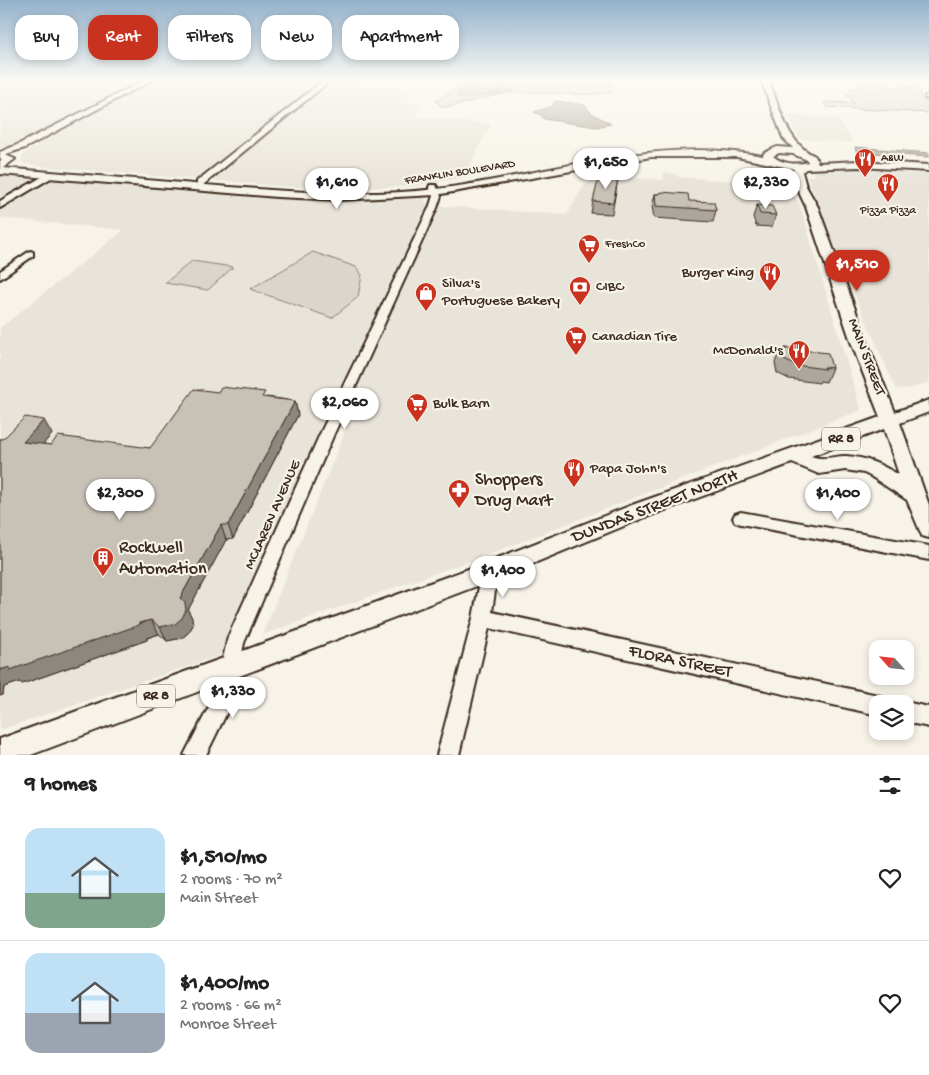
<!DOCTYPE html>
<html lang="en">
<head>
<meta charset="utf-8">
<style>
  body { margin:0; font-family:"Gochi Hand",sans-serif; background:#f2f2f2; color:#222; height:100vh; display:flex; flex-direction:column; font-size:19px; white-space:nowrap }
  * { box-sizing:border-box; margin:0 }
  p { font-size:16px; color:#767676 }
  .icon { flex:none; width:28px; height:28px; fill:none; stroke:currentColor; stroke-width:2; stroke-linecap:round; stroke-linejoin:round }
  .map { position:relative; height:755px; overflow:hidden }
  .drawer { display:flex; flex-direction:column; background:#fff; flex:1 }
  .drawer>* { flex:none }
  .hud { position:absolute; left:15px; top:15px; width:500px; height:45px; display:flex; gap:10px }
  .needle { width:32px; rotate:297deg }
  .buttons { position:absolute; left:869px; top:640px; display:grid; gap:10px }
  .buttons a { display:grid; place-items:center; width:45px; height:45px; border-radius:10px; background:#fff; box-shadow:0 2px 8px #0003; font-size:25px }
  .price { position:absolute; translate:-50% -42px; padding:0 11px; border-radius:18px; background:#fff; color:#222; font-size:16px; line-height:32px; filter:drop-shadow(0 1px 2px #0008) }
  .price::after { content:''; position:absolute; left:50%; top:30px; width:15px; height:11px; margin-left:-8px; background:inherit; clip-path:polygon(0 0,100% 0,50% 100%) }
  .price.selected { background:#c8321e; color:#fff }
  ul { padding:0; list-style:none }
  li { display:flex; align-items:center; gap:15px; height:125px; padding:0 25px }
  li+li { border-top:1px solid #e0e0e0 }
  li span { display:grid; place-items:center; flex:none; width:140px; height:100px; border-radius:15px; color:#555 }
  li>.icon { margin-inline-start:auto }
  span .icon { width:60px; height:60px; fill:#fffc; stroke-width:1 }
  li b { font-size:21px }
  h2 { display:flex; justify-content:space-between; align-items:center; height:60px; padding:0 25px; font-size:21px }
  .chip { padding:0 18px; border-radius:15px; background:#fff; box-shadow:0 2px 8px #0003; font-size:18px; line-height:45px }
  .chip.selected { background:#c8321e; color:#fff }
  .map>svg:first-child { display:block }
  .built { fill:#e9e4d9 }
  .green { fill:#dbd6cb; stroke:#8b8074 }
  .water { fill:#b4aca0; stroke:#84786c }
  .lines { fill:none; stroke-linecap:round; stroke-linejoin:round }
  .minor-casing { stroke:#3b2a1e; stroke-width:4 }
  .major-casing { stroke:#3b2a1e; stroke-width:4 }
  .minor { fill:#f7f3e8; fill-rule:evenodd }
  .major { fill:#f7f3e8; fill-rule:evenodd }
  .wall { fill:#aca69d; stroke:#3b2a1e }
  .shaded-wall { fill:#8c877f; stroke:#3b2a1e }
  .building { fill:#c8c1b6; stroke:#3b2a1e }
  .labels { text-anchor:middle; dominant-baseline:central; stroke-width:4.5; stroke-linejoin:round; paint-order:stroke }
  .far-poi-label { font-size:12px; fill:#3b2a1e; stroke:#f7f3e8; text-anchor:start }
  .far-street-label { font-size:12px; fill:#3b2a1e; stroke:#f7f3e8 }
  .shield { fill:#f7f3e8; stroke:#73665b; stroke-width:1 }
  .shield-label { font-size:14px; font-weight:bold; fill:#3b2a1e }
  .poi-label { font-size:15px; fill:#3b2a1e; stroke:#f7f3e8; text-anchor:start }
  .street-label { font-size:15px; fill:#3b2a1e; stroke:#f7f3e8 }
  .near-poi-label { font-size:18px; fill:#3b2a1e; stroke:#f7f3e8; text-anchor:start }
  .near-street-label { font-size:18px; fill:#3b2a1e; stroke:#f7f3e8 }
</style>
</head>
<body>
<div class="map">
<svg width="929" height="755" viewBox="0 0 929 755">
  <rect width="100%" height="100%" fill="#f7f3e8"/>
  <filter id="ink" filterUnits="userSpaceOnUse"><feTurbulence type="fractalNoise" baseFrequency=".02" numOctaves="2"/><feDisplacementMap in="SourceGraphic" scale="10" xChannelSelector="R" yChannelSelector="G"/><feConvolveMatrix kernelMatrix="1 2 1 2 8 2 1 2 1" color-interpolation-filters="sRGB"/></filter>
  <g filter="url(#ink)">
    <g class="built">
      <polygon points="0,80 144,80 17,145 0,149"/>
      <polygon points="157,80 335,80 333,83 417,89 406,102 421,103 415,117 491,124 463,178 414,186 332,189 282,186 48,167 26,164 21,161 22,156 52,134"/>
      <polygon points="787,115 837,117 853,143 800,139"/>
      <polygon points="821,167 929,174 929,382 912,388 896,389 854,294 807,176 815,176 814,172"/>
      <polygon points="663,172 677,174 678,177 788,185 799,203 804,218 861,410 500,550 262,635 363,388 341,386 224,654 0,730 0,328 124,230 0,218 0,175 312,201 424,198 428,205 567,215 584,186 591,181 605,181 618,177 664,180"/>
    </g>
    <g class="green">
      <path d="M524 80H602L611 84V92C576 98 545 90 510 93 487 96 465 105 442 107L436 101 462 85H516Z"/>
      <polygon points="866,81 893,87 919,87 922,99 929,104 929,113 827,107 824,102 854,103 846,94 857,95 850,88 863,88 858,84 870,85"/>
      <polygon points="313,252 356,267 362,275 358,297 332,318 250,289"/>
      <polygon points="192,261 233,267 208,290 165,283"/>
    </g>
    <g class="water">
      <polygon points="505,87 514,91 468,98 458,97 459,90 467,88 493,92"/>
      <polygon points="556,101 585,105 591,113 611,124 596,127 544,119 541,115 534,112 553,106 554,102"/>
      <polygon points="855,147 929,153 929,157 860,152 856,151"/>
    </g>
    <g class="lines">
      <g class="minor-casing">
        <g id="minor">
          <polygon points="145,80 152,80 25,148 0,156 0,152 19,144"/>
          <polygon points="324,80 331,80 203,185 197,185 197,181"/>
          <polygon points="925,96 929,96 929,100 925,98"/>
          <polygon points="49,173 56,175 0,208 0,201"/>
          <polygon points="430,185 436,185 441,196 437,208 334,434 244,643 233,700 206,755 184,755 214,697 228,637 320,434 429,208 433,196 429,187"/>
          <polygon points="30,251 33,252 33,256 0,279 0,271"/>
          <polygon points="741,512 929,546 929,560 741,524 735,522 733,518 735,514"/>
          <polygon points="490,564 496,566 498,571 492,612 878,695 885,698 888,704 878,704 878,715 489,628 459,755 437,755 473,618 482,571 484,566"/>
          <polygon points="905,702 929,707 929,727 905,722 905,704 900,704"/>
        </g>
      </g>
      <g class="major-casing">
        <path id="major" d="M761 80H769C779 106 787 144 815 156L818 163 859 161 929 165V171L859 167 806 169 802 172 806 186 818 207 867 342 895 412 929 400V412L900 423 929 505V538L922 536 907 500 872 477 864 473 845 470 819 474 792 463 646 517 498 578 31 755H0V739L482 564 632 505 880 417 851 342 806 207 796 186 792 172 794 169 737 157H651L436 195 339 200 277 197 0 174V161L2 160 0 159V153L15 159 3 168C71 174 138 179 206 185 282 191 360 198 436 189 545 176 653 135 763 156L764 153 777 147 793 148 783 138ZM779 153 793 154 807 160 808 162C796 165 782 164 773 156ZM884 429 899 475C882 465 866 457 846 456 833 456 824 461 811 456Z"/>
      </g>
      <use href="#minor" class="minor"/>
      <use href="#major" class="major"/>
    </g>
    <g class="wall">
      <polygon points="618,179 612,214 591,213 593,201"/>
      <polygon points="660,192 689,201 716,210 713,222 654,218 652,206 655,194 659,194"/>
      <polygon points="757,205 776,215 772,227 756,226 753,217"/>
      <polygon points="785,348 832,368 826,382 820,381 819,383 789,379 777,373 775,363 780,349 785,350"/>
      <polygon points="267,397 295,401 298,415 233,539 226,540 188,610 192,618 193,625 189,632 182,638 167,641 159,634 147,638 147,640 22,684 20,682 4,687 3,695 0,696 0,439 3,439 52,434 43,444 51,445 150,448"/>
    </g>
    <g class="shaded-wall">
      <polygon points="295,401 298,415 233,539 228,525"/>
      <polygon points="44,420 52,434 32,457 23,442"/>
      <polygon points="221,525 226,540 188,610 192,618 193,625 189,632 182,638 167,641 160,627 180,598"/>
      <polygon points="151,620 159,634 147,638 147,640 22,684 20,682 4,687 3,695 0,696 0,670"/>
    </g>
    <g class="building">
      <polygon points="599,177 618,179 613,203 593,201"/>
      <polygon points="660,192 688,194 689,201 714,202 716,210 656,206 655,194 660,194"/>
      <polygon points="757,205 772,206 776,215 760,214"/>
      <polygon points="785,348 828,353 832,368 824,367 825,369 795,365 782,359 780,349 786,350"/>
      <polygon points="221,387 265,392 262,397 295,401 228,525 221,525 180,598 185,603 186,610 182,618 175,624 160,627 151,620 139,623 139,625 10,670 10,667 0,670 0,439 3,439 25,417 44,420 23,442 51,445 58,436 150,448 194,389 218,392"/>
    </g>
  </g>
  <linearGradient id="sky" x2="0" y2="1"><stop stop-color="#93b1cb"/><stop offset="0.43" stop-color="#fbfaf5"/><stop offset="1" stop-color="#fbfaf5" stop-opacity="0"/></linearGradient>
  <rect width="929" height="186" fill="url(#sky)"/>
  <defs>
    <g id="restaurant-pin" transform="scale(1.125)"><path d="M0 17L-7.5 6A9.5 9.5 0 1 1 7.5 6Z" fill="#c8321e" stroke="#f7f3e8"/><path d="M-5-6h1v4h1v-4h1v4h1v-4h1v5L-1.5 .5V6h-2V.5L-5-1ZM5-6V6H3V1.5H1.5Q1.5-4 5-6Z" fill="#fff"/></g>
    <g id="supermarket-pin" transform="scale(1.125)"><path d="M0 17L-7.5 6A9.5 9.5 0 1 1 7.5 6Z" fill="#c8321e" stroke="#f7f3e8"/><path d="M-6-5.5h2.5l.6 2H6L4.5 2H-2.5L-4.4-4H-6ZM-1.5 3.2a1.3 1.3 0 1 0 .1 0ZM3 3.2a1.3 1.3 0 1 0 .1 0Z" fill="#fff"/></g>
    <g id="bank-pin" transform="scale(1.125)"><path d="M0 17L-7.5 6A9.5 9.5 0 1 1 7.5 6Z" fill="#c8321e" stroke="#f7f3e8"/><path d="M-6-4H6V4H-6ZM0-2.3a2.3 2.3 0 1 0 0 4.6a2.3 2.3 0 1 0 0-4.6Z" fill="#fff"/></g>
    <g id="shop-pin" transform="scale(1.125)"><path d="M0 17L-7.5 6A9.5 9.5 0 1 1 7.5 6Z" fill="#c8321e" stroke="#f7f3e8"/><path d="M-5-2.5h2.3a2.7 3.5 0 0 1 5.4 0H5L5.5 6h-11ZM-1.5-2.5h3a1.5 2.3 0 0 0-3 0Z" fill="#fff"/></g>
    <g id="pharmacy-pin" transform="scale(1.125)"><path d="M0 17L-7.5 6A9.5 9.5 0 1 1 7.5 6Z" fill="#c8321e" stroke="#f7f3e8"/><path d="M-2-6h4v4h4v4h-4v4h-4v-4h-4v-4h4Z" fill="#fff"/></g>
    <g id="building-pin" transform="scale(1.125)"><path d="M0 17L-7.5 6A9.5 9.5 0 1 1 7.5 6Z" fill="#c8321e" stroke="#f7f3e8"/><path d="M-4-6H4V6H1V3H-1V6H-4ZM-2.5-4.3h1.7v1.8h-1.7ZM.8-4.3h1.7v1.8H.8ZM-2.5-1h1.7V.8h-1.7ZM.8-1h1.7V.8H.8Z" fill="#fff"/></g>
  </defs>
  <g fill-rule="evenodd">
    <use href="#restaurant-pin" x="865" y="159"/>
    <use href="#restaurant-pin" x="888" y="184"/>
    <use href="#supermarket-pin" x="589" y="245"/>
    <use href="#restaurant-pin" x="770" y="273"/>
    <use href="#bank-pin" x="580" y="287"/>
    <use href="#shop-pin" x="426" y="293"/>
    <use href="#supermarket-pin" x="576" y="337"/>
    <use href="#restaurant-pin" x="799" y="351"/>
    <use href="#supermarket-pin" x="417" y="404"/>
    <use href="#restaurant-pin" x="574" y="469"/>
    <use href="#pharmacy-pin" x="459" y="490"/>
    <use href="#building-pin" x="103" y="558"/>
  </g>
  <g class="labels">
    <g class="far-poi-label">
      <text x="881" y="159">A&amp;W</text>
      <text x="888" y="211" text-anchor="middle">Pizza Pizza</text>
      <text x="605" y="245">FreshCo</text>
    </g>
    <g class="far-street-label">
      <text transform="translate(460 173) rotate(-9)">FRANKLIN BOULEVARD</text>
    </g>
    <g class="shield">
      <rect x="822" y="427.5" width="38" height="23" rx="4"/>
      <rect x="137" y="684.5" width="38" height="23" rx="4"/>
    </g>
    <g class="shield-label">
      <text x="841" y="439">RR 8</text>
      <text x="156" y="696">RR 8</text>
    </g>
    <g class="poi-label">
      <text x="754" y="273" text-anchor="end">Burger King</text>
      <text x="442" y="284">Silva's<tspan x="442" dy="17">Portuguese Bakery</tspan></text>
      <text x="596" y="287">CIBC</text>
      <text x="592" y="337">Canadian Tire</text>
      <text x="783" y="351" text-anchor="end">McDonald's</text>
      <text x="433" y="404">Bulk Barn</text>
      <text x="590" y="469">Papa John's</text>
    </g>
    <g class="street-label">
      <text transform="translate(866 357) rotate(69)">MAIN STREET</text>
      <text transform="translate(273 515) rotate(-66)">MCLAREN AVENUE</text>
    </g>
    <g class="near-poi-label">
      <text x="475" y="480">Shoppers<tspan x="475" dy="21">Drug Mart</tspan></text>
      <text x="119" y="548">Rockwell<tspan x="119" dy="21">Automation</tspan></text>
    </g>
    <g class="near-street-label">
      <text transform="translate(655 507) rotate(-21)">DUNDAS STREET NORTH</text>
      <text transform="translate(680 662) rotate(12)">FLORA STREET</text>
    </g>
  </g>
</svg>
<div class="buttons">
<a><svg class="needle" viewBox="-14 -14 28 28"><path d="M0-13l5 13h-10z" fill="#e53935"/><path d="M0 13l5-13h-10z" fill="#767676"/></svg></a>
<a><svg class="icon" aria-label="layers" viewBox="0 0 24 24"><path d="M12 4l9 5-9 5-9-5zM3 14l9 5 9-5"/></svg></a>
</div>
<b class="price" style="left:606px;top:190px">$1,650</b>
<b class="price" style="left:337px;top:210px">$1,610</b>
<b class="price" style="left:766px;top:210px">$2,330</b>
<b class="price selected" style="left:857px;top:292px">$1,510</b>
<b class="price" style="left:345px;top:430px">$2,060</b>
<b class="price" style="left:120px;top:521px">$2,300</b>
<b class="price" style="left:838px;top:521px">$1,400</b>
<b class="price" style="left:503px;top:598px">$1,400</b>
<b class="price" style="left:233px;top:719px">$1,330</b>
<div class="hud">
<a class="chip">Buy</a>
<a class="chip selected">Rent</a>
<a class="chip">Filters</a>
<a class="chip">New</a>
<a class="chip">Apartment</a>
</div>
</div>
<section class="drawer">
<h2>9 homes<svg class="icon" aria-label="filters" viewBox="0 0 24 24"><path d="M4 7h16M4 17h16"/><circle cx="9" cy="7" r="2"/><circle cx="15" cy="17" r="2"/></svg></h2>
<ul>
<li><span style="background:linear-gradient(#bfe0f5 65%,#7fa58c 0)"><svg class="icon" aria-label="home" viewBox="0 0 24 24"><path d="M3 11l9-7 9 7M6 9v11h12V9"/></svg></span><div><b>$1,510/mo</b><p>2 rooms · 70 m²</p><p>Main Street</p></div><svg class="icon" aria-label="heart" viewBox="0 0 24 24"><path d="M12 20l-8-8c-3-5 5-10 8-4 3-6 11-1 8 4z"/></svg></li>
<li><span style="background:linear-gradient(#bfe0f5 60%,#9aa5b1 0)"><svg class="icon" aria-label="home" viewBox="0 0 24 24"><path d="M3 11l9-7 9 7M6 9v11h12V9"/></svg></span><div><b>$1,400/mo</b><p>2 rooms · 66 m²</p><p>Monroe Street</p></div><svg class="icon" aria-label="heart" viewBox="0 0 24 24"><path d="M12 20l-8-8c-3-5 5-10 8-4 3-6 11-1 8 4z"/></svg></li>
</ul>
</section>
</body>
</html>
